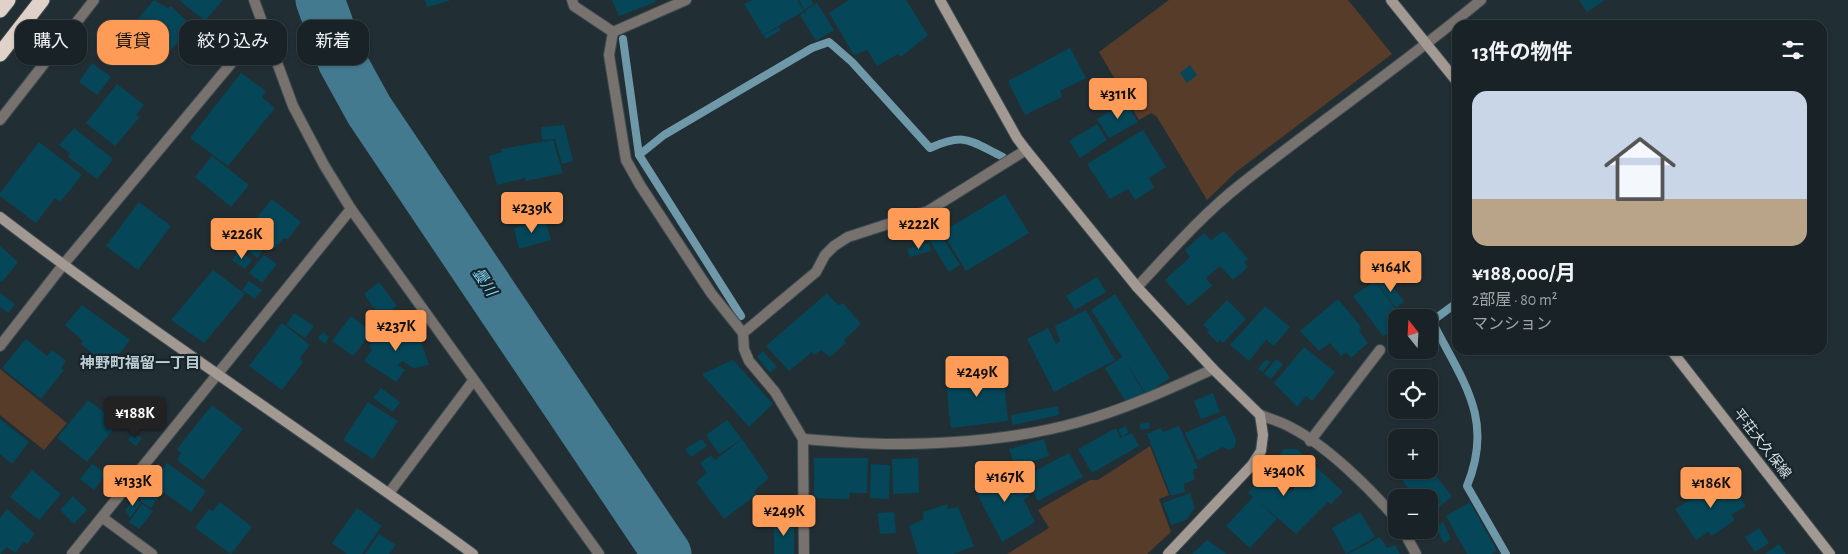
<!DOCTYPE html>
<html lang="ja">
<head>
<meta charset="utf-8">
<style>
  body { margin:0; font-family:"Alegreya Sans","Noto Sans JP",sans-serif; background:#262f33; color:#f1f3f6; height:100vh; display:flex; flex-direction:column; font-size:19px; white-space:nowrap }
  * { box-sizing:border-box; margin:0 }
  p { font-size:16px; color:#9fa4a7 }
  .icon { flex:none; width:28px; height:28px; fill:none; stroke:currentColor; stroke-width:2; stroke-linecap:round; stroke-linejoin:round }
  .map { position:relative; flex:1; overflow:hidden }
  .details { position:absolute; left:1452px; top:20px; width:375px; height:335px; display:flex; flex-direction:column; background:#192327; border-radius:15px; box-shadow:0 1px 4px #0004,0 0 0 1px #374044 }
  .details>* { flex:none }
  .hud { position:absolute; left:15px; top:20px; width:475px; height:45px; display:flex; gap:10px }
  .needle { width:32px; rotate:342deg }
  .fabs { position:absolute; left:1388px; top:309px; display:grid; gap:10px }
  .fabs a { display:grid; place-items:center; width:50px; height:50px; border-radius:10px; background:#192327; box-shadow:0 1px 4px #0004,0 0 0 1px #374044; font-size:25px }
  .price { position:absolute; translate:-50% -42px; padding:0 11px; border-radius:5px; background:#fe9c57; color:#111; font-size:16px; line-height:32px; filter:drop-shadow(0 1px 2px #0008) }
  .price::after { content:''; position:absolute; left:50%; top:30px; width:15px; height:11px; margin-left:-8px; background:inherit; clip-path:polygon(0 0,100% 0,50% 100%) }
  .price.current { background:#222; color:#fff }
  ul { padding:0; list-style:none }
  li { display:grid; align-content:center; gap:10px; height:265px; padding:0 20px }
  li+li { border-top:1px solid #374044 }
  li span { display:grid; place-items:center; height:155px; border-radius:15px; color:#555 }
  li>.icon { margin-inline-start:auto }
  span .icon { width:90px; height:90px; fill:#fffc; stroke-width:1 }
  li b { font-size:21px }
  h2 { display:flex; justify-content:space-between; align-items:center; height:60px; padding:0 20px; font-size:21px }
  .tag { padding:0 18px; border-radius:15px; background:#192327; box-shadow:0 1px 4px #0004,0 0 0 1px #374044; font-size:18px; line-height:45px }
  .tag.current { background:#fe9c57; color:#111 }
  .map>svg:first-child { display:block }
  .green { fill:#573c2a }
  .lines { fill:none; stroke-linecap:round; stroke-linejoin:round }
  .stream { stroke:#6f98a8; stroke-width:8 }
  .river { stroke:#437a8f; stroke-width:49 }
  .building { fill:#054658; fill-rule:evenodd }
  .street-casing { stroke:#3e4b50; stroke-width:12 }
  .secondary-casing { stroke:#3e4b50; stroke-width:12 }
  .highway-casing { stroke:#3e4b50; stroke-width:17 }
  .street { stroke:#78726e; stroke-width:10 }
  .secondary { stroke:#a29993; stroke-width:10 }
  .highway { stroke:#e1d2c9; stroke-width:15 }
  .labels { text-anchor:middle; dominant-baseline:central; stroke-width:4.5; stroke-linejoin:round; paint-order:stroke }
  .street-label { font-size:14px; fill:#d6dfe2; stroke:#17252a }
  .water-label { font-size:15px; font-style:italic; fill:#80d9f9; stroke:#17252a }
  .neighbourhood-label { font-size:15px; font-weight:bold; fill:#bbccd3; stroke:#17252a }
</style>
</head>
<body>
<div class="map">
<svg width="1848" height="554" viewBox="0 0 1848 554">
  <rect width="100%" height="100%" fill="#212f34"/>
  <g class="green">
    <polygon points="1169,0 1348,0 1392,54 1236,172 1207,200 1157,117 1151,113 1139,120 1099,52"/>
    <polygon points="0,369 67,423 44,450 0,415"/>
    <polygon points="1150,446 1169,495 1159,499 1171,532 1147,554 1007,554 1049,528 1038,510 1090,480 1098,480"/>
  </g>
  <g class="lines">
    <g class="stream">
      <polyline points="623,39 639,155 741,316"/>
      <path d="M639 155 664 135 812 48 829 42 852 62 930 148C966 132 970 141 1003 157"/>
      <path d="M1458 302 1432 321C1462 381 1495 418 1467 486L1506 554"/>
    </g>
    <polyline class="river" points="320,0 342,61 369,110 667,554"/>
  </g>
  <g class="building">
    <polygon points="154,0 168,8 171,6 196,30 182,46 177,43 167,54 133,25"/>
    <polygon points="179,0 223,0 205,21"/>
    <polygon points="425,0 449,0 449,1 427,7"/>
    <polygon points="612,0 655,0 656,2 619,16"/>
    <polygon points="752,0 797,0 804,11 763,35 744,4"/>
    <polygon points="799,0 811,0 814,4 804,10"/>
    <polygon points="849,0 906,0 928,35 901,57 898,54 877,66 867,50 854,55 829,13"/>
    <polygon points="1579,0 1605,0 1587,12"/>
    <polygon points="817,3 834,30 816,41 800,15 804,12 807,15 805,11"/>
    <polygon points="779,27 781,30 766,39 764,35"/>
    <polygon points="209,29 223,42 209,57 195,44"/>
    <polygon points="1070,48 1086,78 1060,91 1062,97 1025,115 1008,81"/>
    <polygon points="92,63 111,77 97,95 79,82"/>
    <polygon points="1190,65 1197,75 1187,83 1180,73"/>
    <polygon points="241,73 266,91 262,97 275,108 228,166 190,138"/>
    <polygon points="117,84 144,105 136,115 140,117 115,146 86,123"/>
    <polygon points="1126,102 1138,122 1109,138 1097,119"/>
    <polygon points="1097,124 1107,140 1080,158 1069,141"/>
    <polygon points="564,125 573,161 562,164 555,139 542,140 541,127"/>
    <polygon points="74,128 113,159 97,179 68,157 70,153 59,145"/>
    <polygon points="1143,130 1166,167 1149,178 1154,188 1135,200 1128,189 1110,199 1087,164"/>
    <polygon points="553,140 563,173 526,181 525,178 497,185 489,156 502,152 501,149"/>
    <polygon points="39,142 82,175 60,202 55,198 36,223 0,196 0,193"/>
    <polygon points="212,156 249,185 231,207 195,177"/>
    <polygon points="1005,194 1029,233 966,271 942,232"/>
    <polygon points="272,199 301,222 288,239 284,238 275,248 268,244 257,258 238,241"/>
    <polygon points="139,202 171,226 138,270 106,246"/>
    <polygon points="545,220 551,240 519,249 514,228"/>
    <polygon points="1224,231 1248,259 1244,263 1248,267 1233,280 1220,266 1206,278 1212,286 1188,306 1165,280 1190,257 1185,250 1204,233 1211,240"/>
    <polygon points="940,234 960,265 949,272 930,241"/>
    <polygon points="929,243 931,251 910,257 907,249"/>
    <polygon points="0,246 18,262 2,282 0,281"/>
    <polygon points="239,250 252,260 245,269 232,260"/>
    <polygon points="264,255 277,264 262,283 249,273"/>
    <polygon points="213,270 245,294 204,343 171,320"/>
    <polygon points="1097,277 1106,292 1075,310 1066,296"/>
    <polygon points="1385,278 1404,301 1396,308 1378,284"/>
    <polygon points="249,281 262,290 255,299 242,290"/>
    <polygon points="1375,281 1402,318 1396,318 1396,334 1392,338 1388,333 1383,336 1353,296"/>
    <polygon points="379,282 397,306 381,318 364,294"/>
    <polygon points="0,293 15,304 8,313 0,307"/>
    <polygon points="827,293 838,305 843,303 861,324 844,340 846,343 830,357 821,350 814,355 812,352 789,371 766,346"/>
    <polygon points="1115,294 1170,378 1146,394 1125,361 1144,393 1127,404 1105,368 1122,357 1091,310"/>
    <polygon points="1338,299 1361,327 1359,331 1368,343 1351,358 1346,352 1341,356 1330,343 1319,351 1300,331"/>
    <polygon points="1227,300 1246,319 1223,343 1220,340 1218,343 1207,332 1209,330 1203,325"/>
    <polygon points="82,305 130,340 109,367 81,344 83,341 65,325"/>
    <polygon points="1265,306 1290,327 1274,346 1266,340 1249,361 1230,345"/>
    <polygon points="1086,310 1115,360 1054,392 1027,339 1048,328 1056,344 1060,341 1055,326"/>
    <polygon points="294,313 314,326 305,338 286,325"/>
    <polygon points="351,316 372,332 353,356 332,341"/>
    <polygon points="394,321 421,342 429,365 414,368 402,361 398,365 405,370 396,382 364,361 372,350 369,346 375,337 379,338"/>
    <polygon points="282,323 310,345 300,358 303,362 282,390 249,366"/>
    <polygon points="323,332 329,337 325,344 318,338"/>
    <polygon points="26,339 47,356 52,350 66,361 61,368 64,370 41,399 2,368"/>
    <polygon points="1304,347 1335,372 1312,401 1306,396 1297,407 1274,383"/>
    <polygon points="763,351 777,367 770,373 757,357"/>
    <polygon points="1266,359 1270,362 1263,372 1258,369"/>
    <polygon points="1276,359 1283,364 1271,379 1264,374"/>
    <polygon points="733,360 773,404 749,427 702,374"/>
    <polygon points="1001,368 1003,369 1008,421 952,428 950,425 946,374"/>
    <polygon points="381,388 400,402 393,412 373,398"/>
    <polygon points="1213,393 1220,412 1201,419 1194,401"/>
    <polygon points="88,400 118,423 87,462 57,438"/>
    <polygon points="368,402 398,421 373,459 343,440"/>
    <polygon points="212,405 243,429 203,480 177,460 181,453 177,449"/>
    <polygon points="1058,406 1059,415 1012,425 1011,415"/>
    <polygon points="1225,415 1236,440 1235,447 1229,450 1223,447 1198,460 1185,433"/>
    <polygon points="0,419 29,442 12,464 0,454"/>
    <polygon points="727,420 742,439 719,454 706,435"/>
    <polygon points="1149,422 1150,428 1140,430 1140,424"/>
    <polygon points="1125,426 1129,432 1122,437 1118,430"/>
    <polygon points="1179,426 1198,468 1193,470 1195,479 1184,484 1185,492 1171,496 1147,434 1160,428 1163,432"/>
    <polygon points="1116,428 1120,438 1132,433 1139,446 1092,473 1078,449"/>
    <polygon points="133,432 142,438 136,446 128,440"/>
    <polygon points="702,439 707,446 691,457 685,449"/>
    <polygon points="742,439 769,478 754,491 756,495 724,519 696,482 707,473 700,463 711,455 715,460"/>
    <polygon points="1044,439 1049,456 1015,467 1009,449"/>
    <path d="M1284 449H1297L1343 492 1331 504 1328 502 1296 534 1259 502 1277 519 1250 548 1226 526 1253 497 1248 493ZM1289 479 1297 485 1291 492 1284 486Z"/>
    <polygon points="1069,453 1083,477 1038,501 1025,476"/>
    <polygon points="814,458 868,458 867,493 850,493 849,499 814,498"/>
    <polygon points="918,458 919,493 893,494 892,459"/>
    <polygon points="167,463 206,491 191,512 152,484"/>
    <polygon points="92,464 106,474 94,490 80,479"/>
    <polygon points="871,464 890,465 889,499 870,498"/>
    <polygon points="1012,465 1029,496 1024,500 1035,522 1002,542 973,486"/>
    <polygon points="1429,468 1452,496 1430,515 1429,498 1416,498 1401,479 1406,474 1402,470 1429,470"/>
    <polygon points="32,470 61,494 39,520 10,497"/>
    <polygon points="1724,477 1746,506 1731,515 1735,520 1712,536 1708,532 1696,540 1675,509"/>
    <polygon points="147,487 159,496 151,508 139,500"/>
    <polygon points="1190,493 1195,508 1186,520 1171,525 1163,503"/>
    <polygon points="73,496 87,510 74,524 60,510"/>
    <polygon points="134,498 141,503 130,518 125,510"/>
    <polygon points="220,502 252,527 231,554 195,528 209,509 213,511"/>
    <polygon points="1470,502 1497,551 1491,554 1467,554 1446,516"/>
    <polygon points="142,504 153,511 139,529 129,522"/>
    <polygon points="947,504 948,509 958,507 974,546 953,554 918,554 909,526 924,519 923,512"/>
    <polygon points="357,508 382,526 362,554 347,554 332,543"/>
    <polygon points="7,509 35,534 27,544 24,542 15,553 7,547 0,554 0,518"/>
    <polygon points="894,512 896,533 880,534 878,513"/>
    <polygon points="1360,512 1375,537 1346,554 1332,528"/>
    <polygon points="774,519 794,520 794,554 774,554"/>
    <polygon points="1443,522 1451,539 1444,543 1436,527"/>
    <polygon points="1759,528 1769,543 1755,552 1745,537"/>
    <polygon points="379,534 396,545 389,554 365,554"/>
    <polygon points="1380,537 1387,548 1395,545 1400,554 1348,554"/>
    <polygon points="1207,540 1227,554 1192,554"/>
    <polygon points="1779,544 1786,554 1765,554"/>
  </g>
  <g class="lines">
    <g class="street-casing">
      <g id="street">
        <polyline points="254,0 293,106 324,165 351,209 599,554"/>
        <polyline points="572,0 574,6 613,32 609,55 626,160 640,185 711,293 743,333 744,349 749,361 775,392 803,439 804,554"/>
        <polyline points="613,32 686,0"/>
        <polyline points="0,120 94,0"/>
        <path d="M1137 287C1170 252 1202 215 1240 185 1319 122 1403 65 1481 0"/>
        <polyline points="743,333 816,272 825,255 834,246 848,237 928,211 1026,150"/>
        <polyline points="0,346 63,265 264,24"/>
        <path d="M1260 415C1271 419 1282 422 1292 428 1327 446 1371 489 1396 519"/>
        <path d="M803 439C833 441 861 444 891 444 953 444 1019 439 1079 422 1126 409 1169 389 1213 369"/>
        <polyline points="1310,441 1380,350"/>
        <polyline points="389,493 473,381"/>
        <polyline points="103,518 152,554"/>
        <polyline points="1403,530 1416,554"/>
        <polyline points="72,554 351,209"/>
      </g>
    </g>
    <g class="secondary-casing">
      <g id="secondary">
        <polyline points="940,0 1017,138 1026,150 1137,287 1213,369 1260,415 1263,435 1261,451 1252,465 1168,554"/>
        <polyline points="1391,0 1458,83"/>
        <path d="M0 217C154 335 317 440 473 554"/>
        <polyline points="1671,350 1830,554"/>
      </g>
    </g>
    <g class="highway-casing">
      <g id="highway">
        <polyline points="0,10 8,0"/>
        <polyline points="0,54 42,0"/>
      </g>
    </g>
    <use href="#street" class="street"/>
    <use href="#secondary" class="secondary"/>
    <use href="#highway" class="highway"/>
  </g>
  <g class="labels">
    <g class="street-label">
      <text transform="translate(1762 444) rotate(52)">平荘大久保線</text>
    </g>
    <g class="water-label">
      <text transform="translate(484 282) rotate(56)">曇川</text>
    </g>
    <g class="neighbourhood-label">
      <text x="140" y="363">神野町福留一丁目</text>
    </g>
  </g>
</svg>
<div class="fabs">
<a><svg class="needle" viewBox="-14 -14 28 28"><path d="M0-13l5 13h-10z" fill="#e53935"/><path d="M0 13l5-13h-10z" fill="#9fa4a7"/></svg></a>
<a><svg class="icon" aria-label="locate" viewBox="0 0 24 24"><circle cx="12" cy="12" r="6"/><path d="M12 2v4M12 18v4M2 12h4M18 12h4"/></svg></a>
<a>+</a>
<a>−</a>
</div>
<b class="price" style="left:1118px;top:120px">¥311K</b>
<b class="price" style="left:532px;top:234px">¥239K</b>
<b class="price" style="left:919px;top:250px">¥222K</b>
<b class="price" style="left:242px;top:260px">¥226K</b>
<b class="price" style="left:1391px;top:293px">¥164K</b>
<b class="price" style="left:396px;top:352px">¥237K</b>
<b class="price" style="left:977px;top:398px">¥249K</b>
<b class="price current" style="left:135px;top:439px">¥188K</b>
<b class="price" style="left:1284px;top:497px">¥340K</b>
<b class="price" style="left:1005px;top:503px">¥167K</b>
<b class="price" style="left:133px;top:507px">¥133K</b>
<b class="price" style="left:1711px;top:509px">¥186K</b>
<b class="price" style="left:784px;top:537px">¥249K</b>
<div class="hud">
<a class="tag">購入</a>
<a class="tag current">賃貸</a>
<a class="tag">絞り込み</a>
<a class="tag">新着</a>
</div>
<section class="details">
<h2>13件の物件<svg class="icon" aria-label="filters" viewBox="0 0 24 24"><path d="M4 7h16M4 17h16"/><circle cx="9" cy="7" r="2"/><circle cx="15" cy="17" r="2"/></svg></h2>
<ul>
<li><span style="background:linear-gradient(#c9d6e8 70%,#b9a48a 0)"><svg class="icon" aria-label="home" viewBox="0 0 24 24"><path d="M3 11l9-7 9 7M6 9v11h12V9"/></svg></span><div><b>¥188,000/月</b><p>2部屋 · 80 m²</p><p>マンション</p></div></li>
</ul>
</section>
</div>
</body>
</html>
